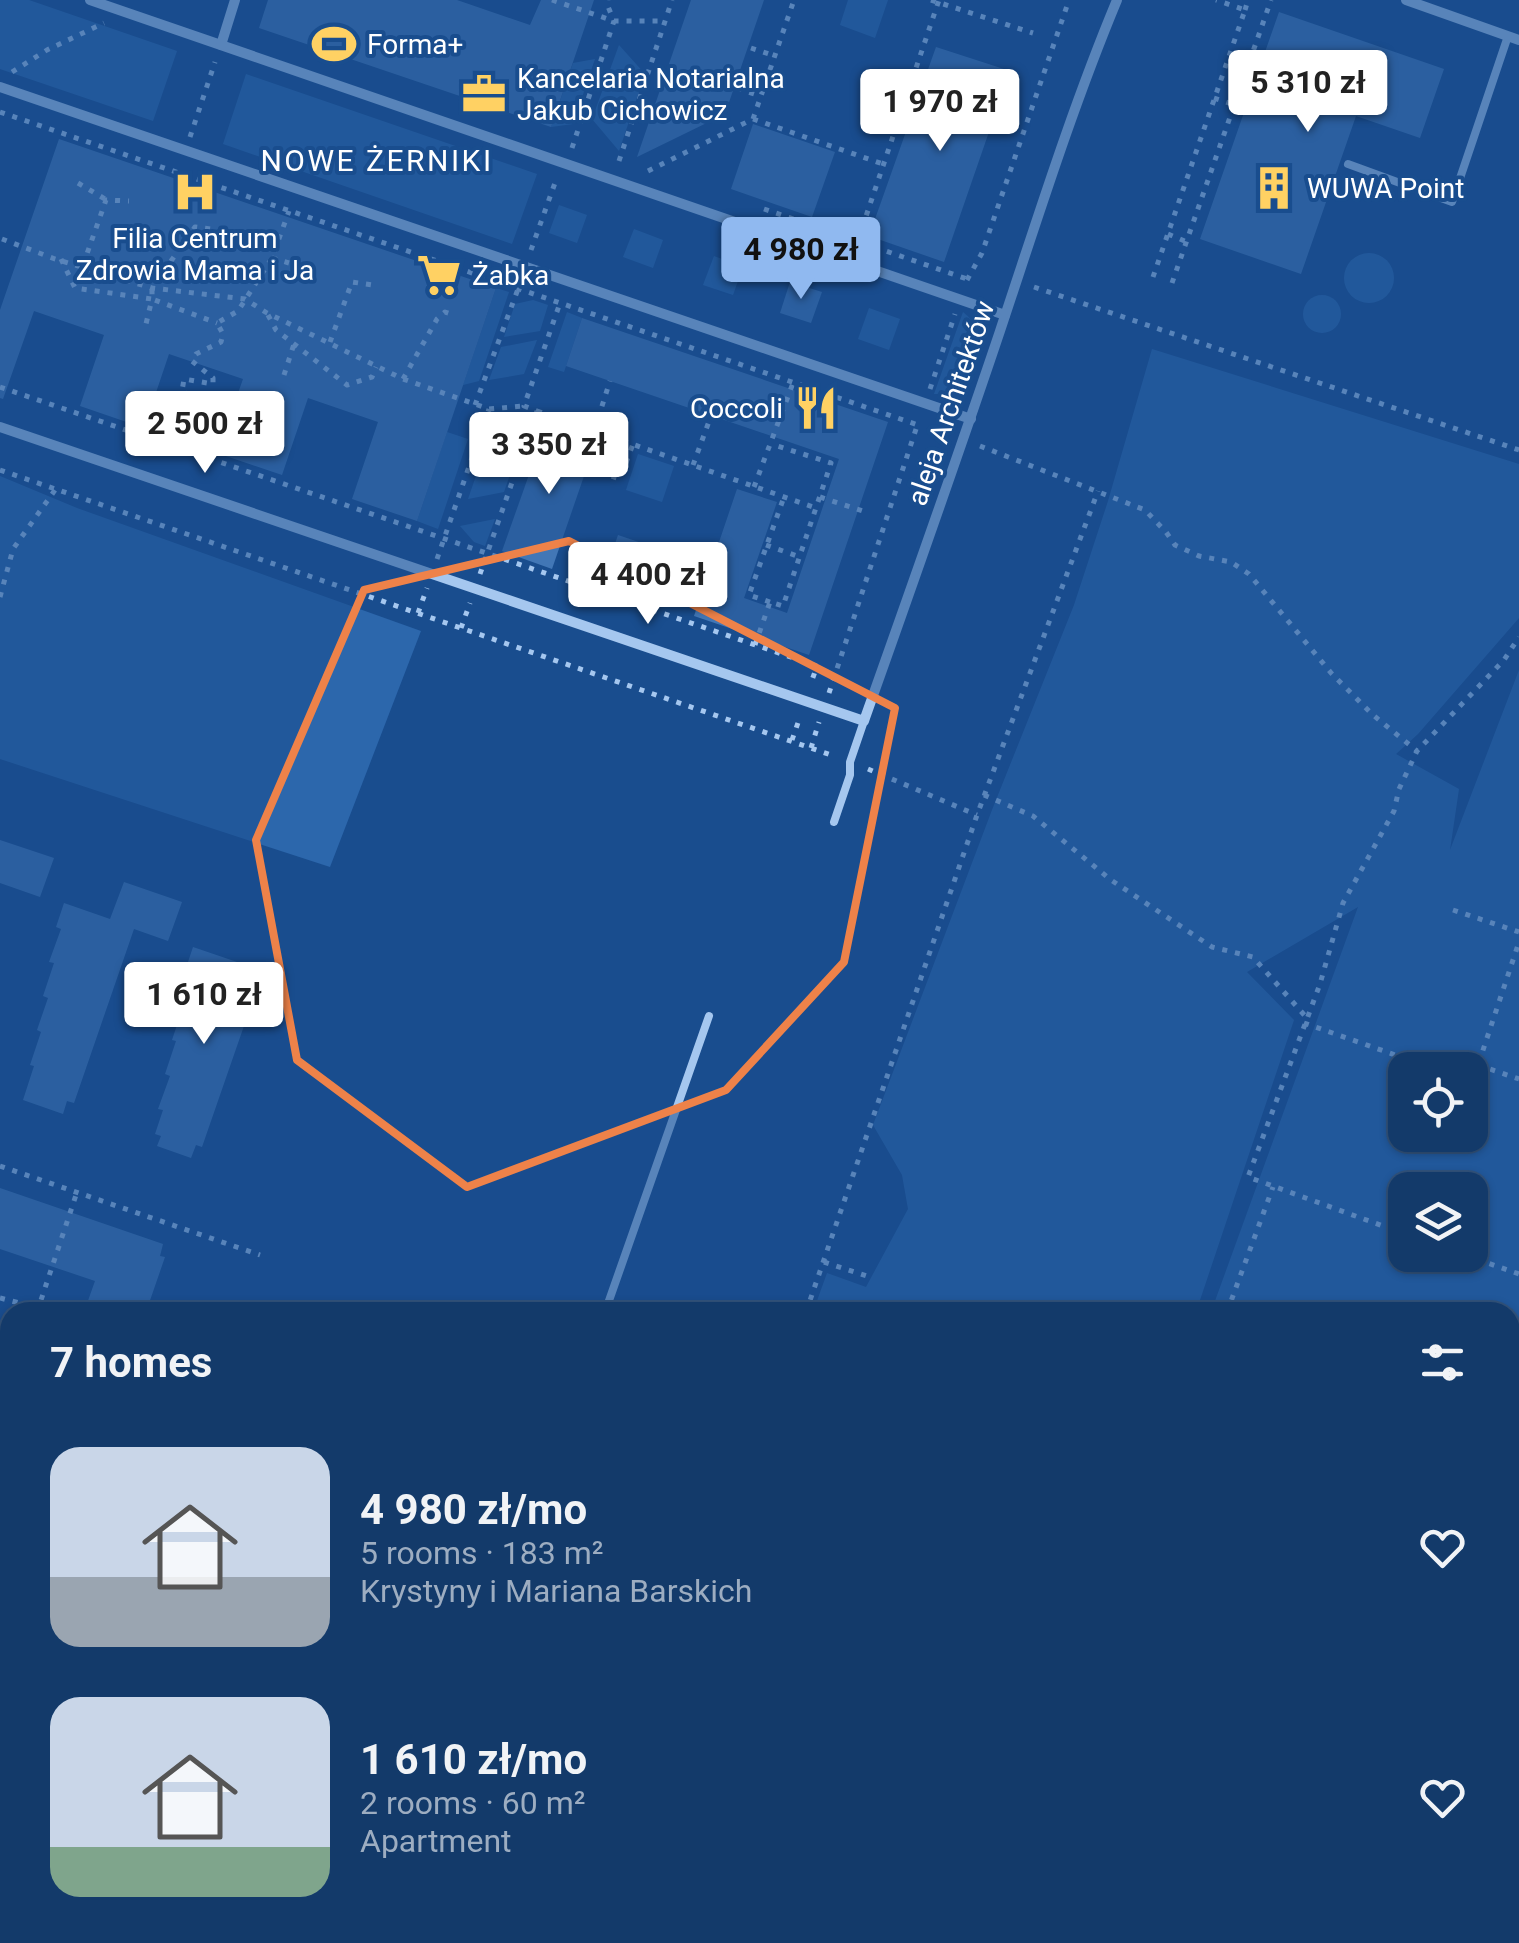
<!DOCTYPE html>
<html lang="en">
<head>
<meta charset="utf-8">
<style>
  body { margin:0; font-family:Roboto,sans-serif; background:#204572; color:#f1f3f6; height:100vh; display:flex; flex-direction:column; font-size:38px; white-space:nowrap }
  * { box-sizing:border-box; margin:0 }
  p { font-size:32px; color:#9dadc1 }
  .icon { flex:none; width:55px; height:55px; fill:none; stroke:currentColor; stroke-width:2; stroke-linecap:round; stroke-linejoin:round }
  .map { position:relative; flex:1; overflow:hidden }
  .panel { position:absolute; left:0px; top:1302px; width:1520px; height:642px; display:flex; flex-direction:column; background:#133a6a; border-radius:30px 30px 0 0; box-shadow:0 2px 8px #0004,0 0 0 2px #32547e }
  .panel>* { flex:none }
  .controls { position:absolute; left:1388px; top:1052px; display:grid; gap:20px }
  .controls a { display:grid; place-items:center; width:100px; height:100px; border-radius:20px; background:#133a6a; box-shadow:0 2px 8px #0004,0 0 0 2px #32547e; font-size:50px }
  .price { position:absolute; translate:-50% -85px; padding:0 22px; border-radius:10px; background:#fff; color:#222; font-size:32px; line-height:65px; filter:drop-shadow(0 2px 5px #0008) }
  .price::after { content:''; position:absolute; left:50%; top:60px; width:30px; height:22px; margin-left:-15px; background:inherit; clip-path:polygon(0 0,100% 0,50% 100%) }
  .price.active { background:#90b9f0; color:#111 }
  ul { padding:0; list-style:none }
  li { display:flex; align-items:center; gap:30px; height:250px; padding:0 50px }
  li span { display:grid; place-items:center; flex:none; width:280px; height:200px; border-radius:30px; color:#555 }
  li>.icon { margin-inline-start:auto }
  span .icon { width:120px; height:120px; fill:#fffc; stroke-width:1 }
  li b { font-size:42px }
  h2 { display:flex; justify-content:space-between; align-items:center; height:120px; padding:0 50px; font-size:42px }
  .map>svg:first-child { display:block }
  .green { fill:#2c67ac; fill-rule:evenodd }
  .building { fill:#4277b6 }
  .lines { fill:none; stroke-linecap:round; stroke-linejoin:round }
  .path { stroke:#a5c7ef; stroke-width:5; stroke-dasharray:5 8; stroke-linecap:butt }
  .lane { stroke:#a5c7ef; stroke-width:8 }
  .street { stroke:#a5c7ef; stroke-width:10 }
  .marked { fill:none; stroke:#ee8249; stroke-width:8; stroke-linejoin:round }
  .labels { text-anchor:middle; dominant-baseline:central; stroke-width:8; stroke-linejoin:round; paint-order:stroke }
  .poi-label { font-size:28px; fill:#fff; stroke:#194d8e; text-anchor:start }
  .street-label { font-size:28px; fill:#fff; stroke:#194d8e }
  .neighbourhood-label { font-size:30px; letter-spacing:2.5px; fill:#fff; stroke:#194d8e }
</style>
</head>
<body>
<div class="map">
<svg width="1519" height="1943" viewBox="0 0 1519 1943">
  <rect width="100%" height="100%" fill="#194d8e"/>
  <g class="green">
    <polygon points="0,0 29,0 177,51 153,121 0,69"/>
    <polygon points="848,0 888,0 875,38 840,25"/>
    <polygon points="619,45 645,74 619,151 592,119"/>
    <polygon points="595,59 573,124 551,127 573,63"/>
    <polygon points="246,74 537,174 512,244 223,144"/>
    <polygon points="559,205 587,215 577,243 549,233"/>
    <polygon points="634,229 663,240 653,268 623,257"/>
    <circle cx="1369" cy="278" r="25"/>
    <polygon points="714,256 743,267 733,295 703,285"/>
    <polygon points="496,288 509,292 479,381 463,385"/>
    <circle cx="1322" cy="314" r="19"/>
    <polygon points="533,300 548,305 540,331 504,337 515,304"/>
    <polygon points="869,308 900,319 889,350 858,339"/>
    <polygon points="567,312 582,318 564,372 548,367"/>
    <path d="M963 312C969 317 976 323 978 332 980 340 977 350 974 357 967 378 959 395 934 394Z"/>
    <polygon points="537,340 524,374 489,380 501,347"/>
    <path d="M1152 349 1519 464V618L1418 734 1396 754 1459 789 1450 850 1519 670V1943H980L983 1935H1510V1312H1211L1358 907 1247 972 1294 1020 1196 1312H813L827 1273 866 1287 908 1209 902 1175 873 1125 992 810 1074 605 1108 501ZM1405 1070H1470V1135H1405ZM1405 1190H1470V1255H1405Z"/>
    <polygon points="526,428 504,492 468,499 490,435"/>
    <polygon points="447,432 468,439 438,529 417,521"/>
    <polygon points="638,454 674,466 662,502 626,490"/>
    <polygon points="0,476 77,508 421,631 330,867 0,759"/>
    <polygon points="495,519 485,546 474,542 460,526"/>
    <polygon points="601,1935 976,1935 979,1936 976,1943 598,1943"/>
  </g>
  <g class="building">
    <polygon points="268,0 457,0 530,25 541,0 594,0 551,127 259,28"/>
    <polygon points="691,0 764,0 725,114 637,157"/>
    <polygon points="1279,12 1444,69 1420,138 1356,116 1301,274 1200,239"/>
    <polygon points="936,47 1010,71 944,262 869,236"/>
    <polygon points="753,124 835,152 812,217 731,189"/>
    <polygon points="59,139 496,288 417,521 352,499 378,422 308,398 282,475 217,453 243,379 169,354 144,428 80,406 104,335 34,311 3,399 0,398 0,310"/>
    <polygon points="790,282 822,292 811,323 780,313"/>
    <polygon points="582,318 888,422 809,655 694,616 737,489 777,502 744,598 787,613 839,459 566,366"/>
    <polygon points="547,424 596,441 552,569 502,551"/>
    <polygon points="618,535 668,552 651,601 601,585"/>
    <polygon points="0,840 54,858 40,897 0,883"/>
    <polygon points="124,882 182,902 168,941 134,929 74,1103 67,1101 63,1114 23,1100 34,1066 30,1065 41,1032 37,1030 48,998 43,996 54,963 49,962 61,929 56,927 64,903 110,919"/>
    <polygon points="193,947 263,971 202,1147 196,1145 191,1158 157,1146 161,1136 155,1134 163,1110 158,1109 170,1076 165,1074 176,1041 172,1040 183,1007 178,1005 189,973 185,971"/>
    <polygon points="0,1188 163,1244 160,1256 165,1257 146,1312 84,1312 95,1281 0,1249"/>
  </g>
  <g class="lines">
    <g class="path">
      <polyline points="552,0 614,21 665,21"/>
      <polyline points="931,0 1033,33"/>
      <polyline points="1245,10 1248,0"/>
      <polyline points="751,48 775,56"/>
      <polyline points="12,72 47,50 104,23"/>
      <polyline points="737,88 760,96"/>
      <polyline points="1214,98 1235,105"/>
      <polyline points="0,112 918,425"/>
      <polyline points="753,119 883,164"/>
      <polyline points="190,137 215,62"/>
      <polyline points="572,148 614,21 607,4 608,0"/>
      <polyline points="619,161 672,0"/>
      <polyline points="648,171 753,119 794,0"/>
      <polyline points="78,183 105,199"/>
      <polyline points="764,209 967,279"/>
      <polyline points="210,229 195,227 152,288 152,299 217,323"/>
      <polyline points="1168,234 1187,242"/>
      <polyline points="2,239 55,259 152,288 245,299 267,313 403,379 489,409 524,406"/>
      <polyline points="858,240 939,0"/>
      <polyline points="531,250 556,180"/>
      <polyline points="272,258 289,263"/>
      <polyline points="61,259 75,288 152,299 145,328"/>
      <polyline points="83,265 106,200 129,201"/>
      <polyline points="1153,277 1245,10 1216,0"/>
      <polyline points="967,280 982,253 1069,0"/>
      <polyline points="1172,283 1271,0"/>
      <polyline points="1034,287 1519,450"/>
      <polyline points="268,315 276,330 347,385 372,377 376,367"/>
      <polyline points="330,342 352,282 373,285"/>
      <polyline points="284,375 294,344"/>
      <polyline points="403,379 437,319 445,312 454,315"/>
      <polyline points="0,387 817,666 811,683"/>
      <polyline points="930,389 955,314"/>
      <polyline points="475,405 518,289"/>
      <polyline points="537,411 816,508"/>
      <polyline points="594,431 610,381"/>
      <polyline points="980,446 1145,510 1166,532 1175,545 1199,556 1231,562 1249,574 1332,674 1373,715 1417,751"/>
      <polyline points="178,448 179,440 165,425 165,420 168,416 209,418 213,415 212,409 182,391 184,379 213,384 213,378 192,361 196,354 221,342 223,334 217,323 238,311 272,258 289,211"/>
      <polyline points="693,465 711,416"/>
      <polyline points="587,468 620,479 633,444"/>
      <polyline points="0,470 834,756"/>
      <polyline points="754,487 793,383"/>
      <polyline points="820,497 866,512"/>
      <polyline points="766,545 800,557"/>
      <polyline points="437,559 489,409"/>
      <polyline points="480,574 537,411 524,406 560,303"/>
      <polyline points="0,597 13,549 55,490"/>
      <polyline points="770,602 749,595 784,497"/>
      <polyline points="418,613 427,588"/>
      <polyline points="461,628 470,603"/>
      <polyline points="755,645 770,602 783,606 831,463 771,444"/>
      <polyline points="829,693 918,423"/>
      <polyline points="792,740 800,717"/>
      <polyline points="811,748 819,722"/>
      <polyline points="868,769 977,815"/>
      <polyline points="984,795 1033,816 1111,880 1212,947 1253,957 1306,1017"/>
      <polyline points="1453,910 1519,932"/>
      <polyline points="1304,1023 1438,1070"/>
      <polyline points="1478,1065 1519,1079"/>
      <polyline points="1470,1072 1478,1065 1519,942"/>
      <polyline points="0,1166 260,1255"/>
      <polyline points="1405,1234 1248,1177 1320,984 1343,903 1394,811 1399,789 1417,751 1504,660 1519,637"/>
      <polyline points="1465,1255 1519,1274"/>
      <polyline points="824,1262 870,1277"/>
      <polyline points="0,1298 54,1312"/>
      <polyline points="37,1312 77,1192"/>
      <polyline points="806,1312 977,815 1098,491"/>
      <polyline points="1227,1312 1273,1187"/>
      <polyline points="0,1332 10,1335"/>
      <polyline points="0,1344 10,1341"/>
      <polyline points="0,1376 9,1380"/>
      <polyline points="0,1408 10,1411"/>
      <polyline points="1510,1459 1519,1462"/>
      <polyline points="1510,1645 1519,1648"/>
      <polyline points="1510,1835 1519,1839"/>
      <polyline points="1269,1935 1291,1943"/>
      <polyline points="591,1943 593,1935"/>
      <polyline points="993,1943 996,1935"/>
    </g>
    <g class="lane">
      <polyline points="1348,164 1452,202 1508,36"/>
      <polyline points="834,822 850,775 850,762 864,721"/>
      <polyline points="605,1312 709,1016"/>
      <polyline points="0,1500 10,1504"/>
    </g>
    <g class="street">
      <polyline points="90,0 1005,315"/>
      <polyline points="1406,0 1519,40"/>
      <polyline points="221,45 235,0"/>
      <polyline points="0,87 971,419"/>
      <path d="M0 427 864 721C910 591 956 462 1000 331 1037 220 1072 108 1117 0"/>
    </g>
  </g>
  <path d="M0 0H1519V1943H0ZM569 541 895 708 844 962 726 1090 467 1187 297 1060 256 840 364 590Z" fill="#194d8e" fill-opacity=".55" fill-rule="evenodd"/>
  <path class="marked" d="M569 541 895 708 844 962 726 1090 467 1187 297 1060 256 840 364 590Z"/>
  <defs>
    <g id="stadium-bare" transform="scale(3.45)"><path d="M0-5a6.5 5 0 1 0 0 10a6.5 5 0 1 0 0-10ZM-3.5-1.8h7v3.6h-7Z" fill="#ffd163" stroke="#194d8e" stroke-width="2.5" paint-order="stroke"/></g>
    <g id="office-bare" transform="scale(3.45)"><path d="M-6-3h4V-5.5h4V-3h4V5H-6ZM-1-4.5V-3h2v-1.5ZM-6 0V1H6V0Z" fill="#ffd163" stroke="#194d8e" stroke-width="2.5" paint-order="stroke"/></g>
    <g id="building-bare" transform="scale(3.45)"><path d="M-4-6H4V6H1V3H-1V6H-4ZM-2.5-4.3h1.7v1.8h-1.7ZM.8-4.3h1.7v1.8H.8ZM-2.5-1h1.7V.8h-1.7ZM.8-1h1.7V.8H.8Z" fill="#ffd163" stroke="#194d8e" stroke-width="2.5" paint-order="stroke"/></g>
    <g id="hospital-bare" transform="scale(3.45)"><path d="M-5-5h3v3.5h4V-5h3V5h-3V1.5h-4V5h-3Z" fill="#ffd163" stroke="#194d8e" stroke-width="2.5" paint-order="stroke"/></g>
    <g id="supermarket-bare" transform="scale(3.45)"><path d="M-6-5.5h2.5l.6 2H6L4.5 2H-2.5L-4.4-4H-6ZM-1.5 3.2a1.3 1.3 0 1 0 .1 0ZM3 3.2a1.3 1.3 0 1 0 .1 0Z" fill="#ffd163" stroke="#194d8e" stroke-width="2.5" paint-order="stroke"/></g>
    <g id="restaurant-bare" transform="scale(3.45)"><path d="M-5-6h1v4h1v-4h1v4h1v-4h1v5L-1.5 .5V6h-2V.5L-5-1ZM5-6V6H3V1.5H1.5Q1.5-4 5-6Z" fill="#ffd163" stroke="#194d8e" stroke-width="2.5" paint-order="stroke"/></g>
  </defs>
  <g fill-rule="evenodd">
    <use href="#stadium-bare" x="334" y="44"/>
    <use href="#office-bare" x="484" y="94"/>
    <use href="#building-bare" x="1274" y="188"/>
    <use href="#hospital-bare" x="195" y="192"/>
    <use href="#supermarket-bare" x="439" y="275"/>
    <use href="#restaurant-bare" x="816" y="408"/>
  </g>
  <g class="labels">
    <g class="poi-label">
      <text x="367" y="44">Forma+</text>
      <text x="517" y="78">Kancelaria Notarialna<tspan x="517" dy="32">Jakub Cichowicz</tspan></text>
      <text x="1307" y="188">WUWA Point</text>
      <text x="195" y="238" text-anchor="middle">Filia Centrum<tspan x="195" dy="32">Zdrowia Mama i Ja</tspan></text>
      <text x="472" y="275">Żabka</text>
      <text x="783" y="408" text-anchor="end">Coccoli</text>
    </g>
    <g class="street-label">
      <text transform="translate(951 403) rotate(-71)">aleja Architektów</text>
    </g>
    <g class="neighbourhood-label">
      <text x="377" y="160">NOWE ŻERNIKI</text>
    </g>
  </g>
</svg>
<div class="controls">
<a><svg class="icon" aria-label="locate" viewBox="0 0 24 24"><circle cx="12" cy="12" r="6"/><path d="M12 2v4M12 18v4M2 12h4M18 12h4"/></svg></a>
<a><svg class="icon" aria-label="layers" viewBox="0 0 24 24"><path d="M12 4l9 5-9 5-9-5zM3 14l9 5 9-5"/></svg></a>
</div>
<b class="price" style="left:1308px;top:135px">5 310 zł</b>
<b class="price" style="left:940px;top:154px">1 970 zł</b>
<b class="price active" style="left:801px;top:302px">4 980 zł</b>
<b class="price" style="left:205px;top:476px">2 500 zł</b>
<b class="price" style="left:549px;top:497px">3 350 zł</b>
<b class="price" style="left:648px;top:627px">4 400 zł</b>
<b class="price" style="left:204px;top:1047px">1 610 zł</b>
<section class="panel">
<h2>7 homes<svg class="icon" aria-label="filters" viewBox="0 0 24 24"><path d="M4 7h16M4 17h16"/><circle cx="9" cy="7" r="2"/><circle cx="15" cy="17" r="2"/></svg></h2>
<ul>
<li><span style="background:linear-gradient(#c9d6e8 65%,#9aa5b1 0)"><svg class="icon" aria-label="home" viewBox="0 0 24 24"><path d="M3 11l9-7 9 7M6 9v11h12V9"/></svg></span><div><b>4 980 zł/mo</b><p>5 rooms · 183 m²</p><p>Krystyny i Mariana Barskich</p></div><svg class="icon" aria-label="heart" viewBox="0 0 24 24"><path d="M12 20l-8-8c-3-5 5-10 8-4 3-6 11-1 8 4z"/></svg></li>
<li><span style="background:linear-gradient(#c9d6e8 75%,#7fa58c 0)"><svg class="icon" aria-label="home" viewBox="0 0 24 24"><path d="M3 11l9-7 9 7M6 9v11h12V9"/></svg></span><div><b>1 610 zł/mo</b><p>2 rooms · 60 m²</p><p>Apartment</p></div><svg class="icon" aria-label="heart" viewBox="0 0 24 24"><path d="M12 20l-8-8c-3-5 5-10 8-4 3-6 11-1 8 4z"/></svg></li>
</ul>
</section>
</div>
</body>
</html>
